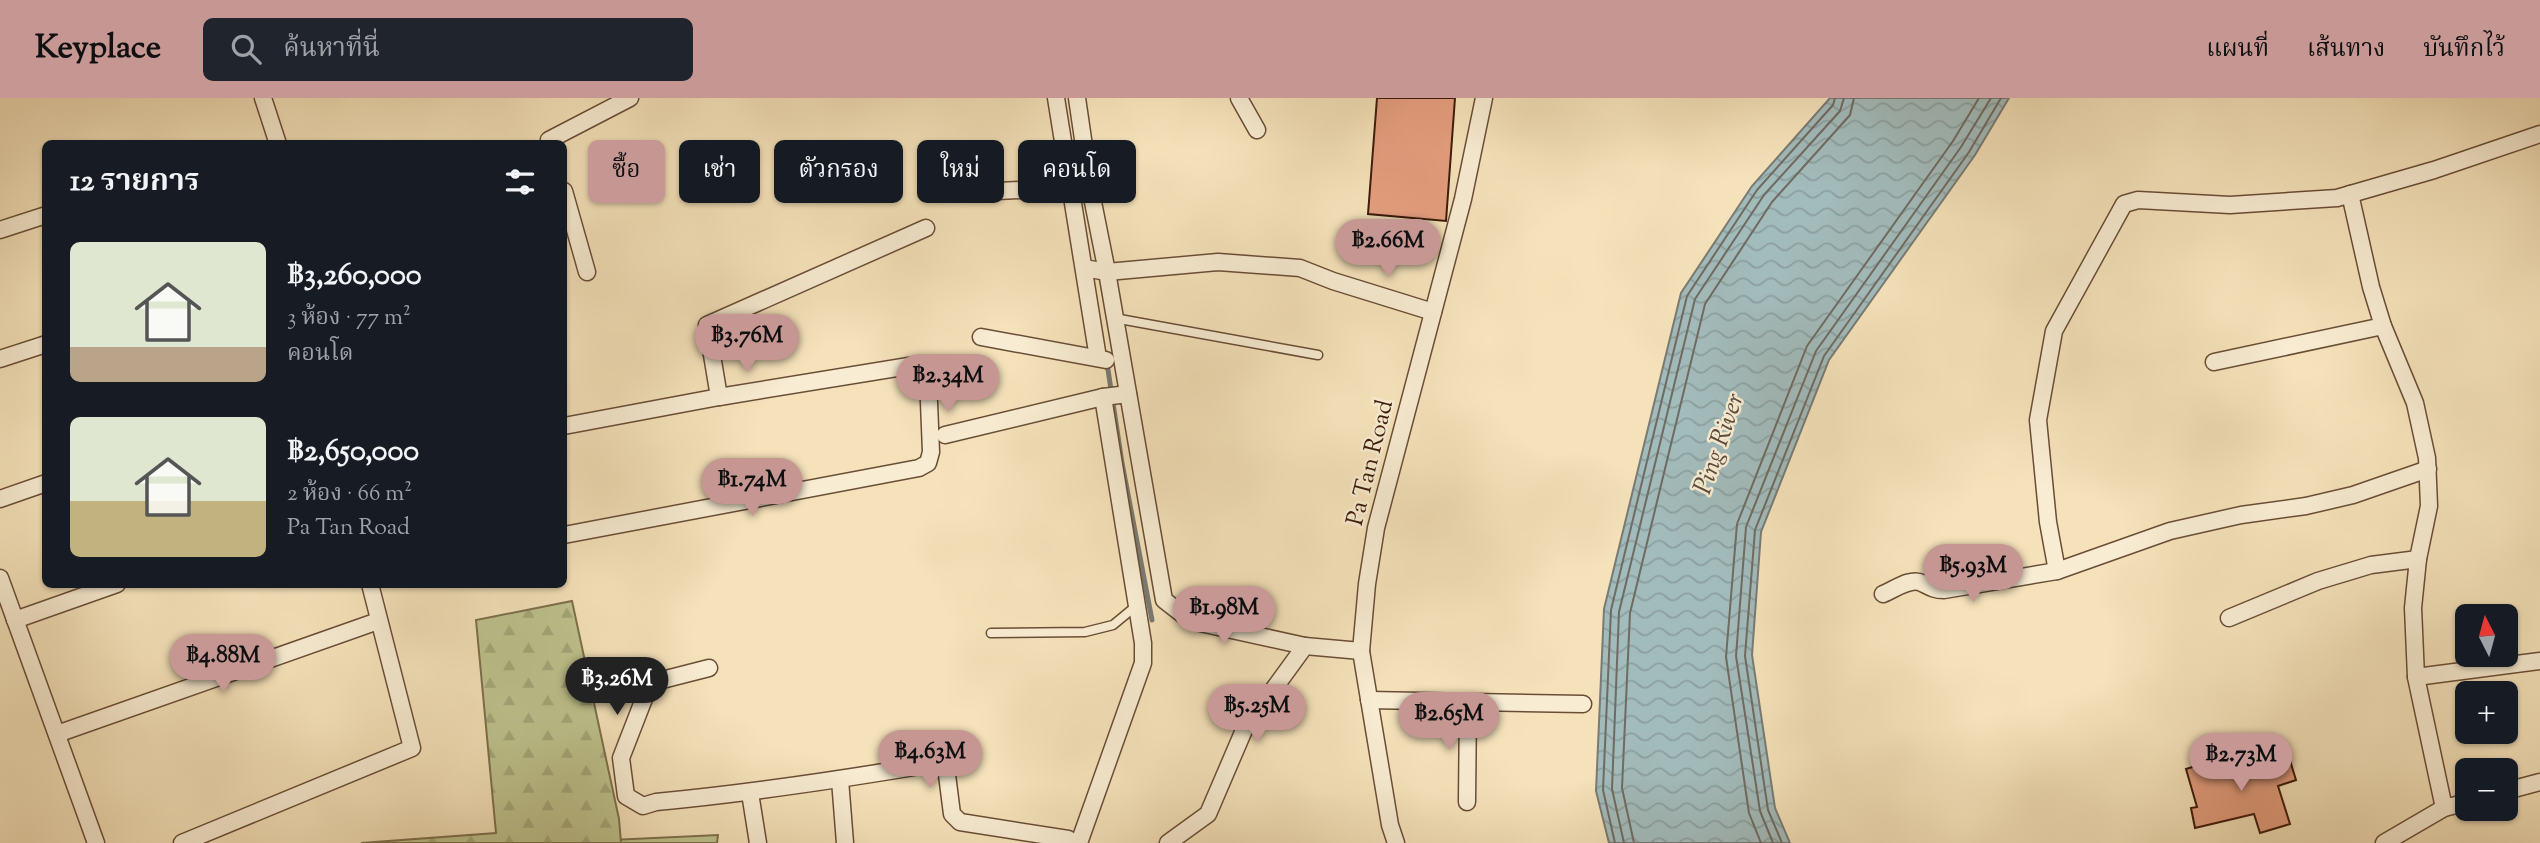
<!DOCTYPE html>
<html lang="th">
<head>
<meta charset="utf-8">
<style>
  body { margin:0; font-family:"Sorts Mill Goudy","Noto Serif Thai",serif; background:#20242c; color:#f1f3f6; height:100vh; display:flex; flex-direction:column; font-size:26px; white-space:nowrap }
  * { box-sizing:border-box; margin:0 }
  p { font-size:23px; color:#9ea1a6 }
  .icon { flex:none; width:38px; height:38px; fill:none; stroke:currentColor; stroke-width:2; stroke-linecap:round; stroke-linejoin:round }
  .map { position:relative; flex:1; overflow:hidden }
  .side { position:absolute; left:42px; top:42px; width:525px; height:448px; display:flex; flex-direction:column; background:#171b24; border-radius:10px; box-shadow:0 2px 5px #0004 }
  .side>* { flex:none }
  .guide { position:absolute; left:588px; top:42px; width:665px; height:63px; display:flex; gap:14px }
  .needle { width:46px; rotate:354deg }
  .tools { position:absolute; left:2455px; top:506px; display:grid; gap:14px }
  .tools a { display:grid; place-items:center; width:63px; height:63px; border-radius:10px; background:#171b24; box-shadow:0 2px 5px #0004; font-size:35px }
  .price { position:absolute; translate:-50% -60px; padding:0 16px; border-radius:24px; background:#c59692; color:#111; font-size:23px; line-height:46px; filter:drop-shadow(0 2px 4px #0008) }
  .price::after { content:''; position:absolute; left:50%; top:42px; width:21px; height:16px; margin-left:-10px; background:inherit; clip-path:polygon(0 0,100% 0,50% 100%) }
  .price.current { background:#222; color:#fff }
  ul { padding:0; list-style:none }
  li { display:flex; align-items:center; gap:21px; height:175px; padding:0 28px }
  li span { display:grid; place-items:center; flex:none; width:196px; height:140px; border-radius:10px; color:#555 }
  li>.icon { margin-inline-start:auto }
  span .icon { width:84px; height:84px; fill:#fffc; stroke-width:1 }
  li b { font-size:30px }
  h2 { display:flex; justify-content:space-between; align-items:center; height:84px; padding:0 28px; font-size:30px }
  .chip { padding:0 24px; border-radius:10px; background:#171b24; box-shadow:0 2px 5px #0004; font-size:24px; line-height:63px }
  .chip.current { background:#c59692; color:#111 }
  header { display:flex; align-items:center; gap:42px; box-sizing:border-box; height:98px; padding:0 35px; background:#c59692; color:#111 }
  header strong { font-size:33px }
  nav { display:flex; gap:38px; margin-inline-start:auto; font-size:24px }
  .search { width:490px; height:63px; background:#20242c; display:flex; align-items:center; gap:18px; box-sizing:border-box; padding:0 24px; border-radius:10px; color:#9ea1a6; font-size:26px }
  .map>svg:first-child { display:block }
  .grass { fill:#bec38e; stroke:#7d6f4c; stroke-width:2 }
  .forest { fill:url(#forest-firs); stroke:#7d6f4c; stroke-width:2 }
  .water { fill:url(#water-waves); stroke:#797b74; stroke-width:2 }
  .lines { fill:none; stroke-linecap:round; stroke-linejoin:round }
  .shore { stroke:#6f6b62; stroke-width:2 }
  .stream { stroke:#797b74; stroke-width:5 }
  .building { fill:#e49d7e; stroke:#3c1b0a; stroke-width:2 }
  .lane-casing { stroke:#6a4d36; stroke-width:11 }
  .street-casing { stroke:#6a4d36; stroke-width:19 }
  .lane { stroke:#f8ecd2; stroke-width:8 }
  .street { stroke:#f8ecd2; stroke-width:16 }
  .labels { text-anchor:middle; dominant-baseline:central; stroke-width:5; stroke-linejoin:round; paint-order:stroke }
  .street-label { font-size:24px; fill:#3c1b0a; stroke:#f8ecd2 }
  .water-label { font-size:26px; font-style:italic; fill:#5b4b3f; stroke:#f8ecd2 }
</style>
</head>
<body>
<header>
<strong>Keyplace</strong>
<div class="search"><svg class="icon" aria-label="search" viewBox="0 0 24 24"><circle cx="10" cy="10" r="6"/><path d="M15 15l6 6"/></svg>ค้นหาที่นี่</div>
<nav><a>แผนที่</a><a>เส้นทาง</a><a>บันทึกไว้</a></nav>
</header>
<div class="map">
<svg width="2540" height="745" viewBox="0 0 2540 745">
  <defs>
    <pattern id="forest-firs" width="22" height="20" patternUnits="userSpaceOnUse" patternTransform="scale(1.75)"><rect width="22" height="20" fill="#bec38e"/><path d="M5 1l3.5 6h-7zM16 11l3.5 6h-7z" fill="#a4a779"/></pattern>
    <pattern id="water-waves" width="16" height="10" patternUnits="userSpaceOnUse" patternTransform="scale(1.75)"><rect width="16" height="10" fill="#a2bbbb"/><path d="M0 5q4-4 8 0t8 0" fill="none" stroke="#8ca09f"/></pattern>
  </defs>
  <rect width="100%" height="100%" fill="#f5e2ba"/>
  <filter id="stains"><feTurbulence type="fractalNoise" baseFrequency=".00286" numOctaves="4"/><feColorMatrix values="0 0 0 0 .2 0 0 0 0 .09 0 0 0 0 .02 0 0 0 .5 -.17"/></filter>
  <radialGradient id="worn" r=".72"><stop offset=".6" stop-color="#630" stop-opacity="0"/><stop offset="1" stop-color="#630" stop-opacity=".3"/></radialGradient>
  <polygon class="grass" points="718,737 717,745 546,745"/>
  <polygon class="forest" points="572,503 619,721 621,745 361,745 496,735 476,522"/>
  <polygon class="water" points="1830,0 2009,0 1975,57 1829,262 1761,434 1752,557 1775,710 1790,745 1609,745 1596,693 1604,511 1681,195 1752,88"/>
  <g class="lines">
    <g class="shore">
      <polyline points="1615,745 1603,692 1611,512 1687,198 1757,92 1833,7 1835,0"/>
      <polyline points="1624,745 1612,691 1619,514 1695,201 1764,97 1840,13 1844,0"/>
      <polyline points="1634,745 1622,690 1630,515 1705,206 1772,104 1850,17 1854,0"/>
      <polyline points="1761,745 1749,715 1726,559 1737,426 1807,248 1953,43 1979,0"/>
      <polyline points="1773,745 1760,713 1736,558 1746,429 1816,253 1961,49 1991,0"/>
      <polyline points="1782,745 1768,712 1745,558 1755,432 1824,258 1969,54 2001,0"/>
    </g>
    <polyline class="stream" points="1107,265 1122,365 1152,522"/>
  </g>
  <g class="building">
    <polygon points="1377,0 1455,0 1446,123 1368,116"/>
    <polygon points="2288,656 2296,682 2278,688 2290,726 2260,735 2254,716 2195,730 2191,710 2197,709 2186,671 2219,661 2223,676"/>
  </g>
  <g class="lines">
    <g class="lane-casing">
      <g id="lane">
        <polyline points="1114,220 1318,257"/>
        <polyline points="991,535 1085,534 1113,527 1136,508"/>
      </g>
    </g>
    <g class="street-casing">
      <g id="street">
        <polyline points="263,0 278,46"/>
        <polyline points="1056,0 1098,260"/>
        <polyline points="1077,0 1090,89 1107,174 1164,502 1191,523 1305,548"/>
        <polyline points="1239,0 1257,32"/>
        <polyline points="550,46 549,42 630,0"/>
        <polyline points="564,93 587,174"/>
        <polyline points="958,95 1080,89"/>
        <polyline points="2350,96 2371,189 2383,228 2415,305 2427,360 2429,408 2418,461 2413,510 2416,579 2444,710"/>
        <polyline points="0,132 46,117"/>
        <polyline points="1084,170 1107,174 1218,164 1300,170 1333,183 1433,214"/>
        <polyline points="981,239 1106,262"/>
        <polyline points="0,261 46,246"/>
        <polyline points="2214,264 2383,228"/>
        <polyline points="719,299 707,227 926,130"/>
        <polyline points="564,328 719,299 915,267 924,271 928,280 931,354 928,365 919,370 564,437"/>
        <polyline points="945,337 1103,299 1128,296"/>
        <polyline points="0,401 46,385"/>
        <polyline points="2057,473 2048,424 2038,322 2054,233 2124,106 2138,102 2230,107 2337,100 2434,72 2540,36"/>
        <polyline points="0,480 96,745"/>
        <path d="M1883 496C1894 492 1910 479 1922 485 1930 489 1934 492 1944 492L2057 473 2170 433 2241 417 2306 408 2353 397 2428 371"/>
        <polyline points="2229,520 2318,483 2371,467 2418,461"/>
        <polyline points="15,522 117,486"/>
        <path d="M709 570 662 582 647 593 621 660 626 698 643 708 656 704C751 695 844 681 938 665L946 669 952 716 960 724 1068 741 1074 745"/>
        <polyline points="2416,579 2540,563"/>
        <polyline points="1369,602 1583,606"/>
        <polyline points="57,636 378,523"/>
        <polyline points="840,682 845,745"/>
        <polyline points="2506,693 2540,684"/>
        <polyline points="750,695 758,745"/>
        <polyline points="1467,704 1468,604"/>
        <polyline points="182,745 412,650 370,486"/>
        <polyline points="1079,745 1143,565 1143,545 1103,299"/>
        <polyline points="1168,745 1208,716 1244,632 1305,548 1361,553"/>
        <polyline points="1396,745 1390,727 1361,553 1367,486 1376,430 1463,101 1484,0"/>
        <polyline points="2384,745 2444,710 2468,704"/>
      </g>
    </g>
    <use href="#lane" class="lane"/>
    <use href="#street" class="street"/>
  </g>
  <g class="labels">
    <g class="street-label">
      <text transform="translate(1371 365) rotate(-76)">Pa Tan Road</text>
    </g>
    <g class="water-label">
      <text transform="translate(1720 346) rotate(-71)">Ping River</text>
    </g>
  </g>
  <rect width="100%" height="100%" filter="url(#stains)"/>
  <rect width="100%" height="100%" fill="url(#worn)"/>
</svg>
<div class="tools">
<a><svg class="needle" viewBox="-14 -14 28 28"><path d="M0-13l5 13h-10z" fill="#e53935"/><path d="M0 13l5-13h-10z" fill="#9ea1a6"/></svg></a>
<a>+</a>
<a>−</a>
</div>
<b class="price" style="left:1388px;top:181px">฿2.66M</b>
<b class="price" style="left:747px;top:276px">฿3.76M</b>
<b class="price" style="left:948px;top:316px">฿2.34M</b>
<b class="price" style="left:752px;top:420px">฿1.74M</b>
<b class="price" style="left:1973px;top:506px">฿5.93M</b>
<b class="price" style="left:1224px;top:548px">฿1.98M</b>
<b class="price" style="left:223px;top:596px">฿4.88M</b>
<b class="price current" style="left:617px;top:619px">฿3.26M</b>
<b class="price" style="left:1257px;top:646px">฿5.25M</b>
<b class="price" style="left:1449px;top:654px">฿2.65M</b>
<b class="price" style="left:930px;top:692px">฿4.63M</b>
<b class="price" style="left:2241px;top:695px">฿2.73M</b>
<div class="guide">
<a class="chip current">ซื้อ</a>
<a class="chip">เช่า</a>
<a class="chip">ตัวกรอง</a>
<a class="chip">ใหม่</a>
<a class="chip">คอนโด</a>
</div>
<section class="side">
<h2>12 รายการ<svg class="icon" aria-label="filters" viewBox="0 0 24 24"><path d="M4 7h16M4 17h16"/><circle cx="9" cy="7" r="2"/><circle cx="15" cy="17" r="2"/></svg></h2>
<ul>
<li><span style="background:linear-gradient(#dfe7d0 75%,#b9a48a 0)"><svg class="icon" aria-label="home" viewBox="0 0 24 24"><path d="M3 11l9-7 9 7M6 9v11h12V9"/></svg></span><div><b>฿3,260,000</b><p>3 ห้อง · 77 m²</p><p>คอนโด</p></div></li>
<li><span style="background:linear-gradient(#dfe7d0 60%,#c2b280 0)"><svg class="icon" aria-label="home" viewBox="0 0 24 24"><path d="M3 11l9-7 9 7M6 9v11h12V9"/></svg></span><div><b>฿2,650,000</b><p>2 ห้อง · 66 m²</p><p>Pa Tan Road</p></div></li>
</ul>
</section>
</div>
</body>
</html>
